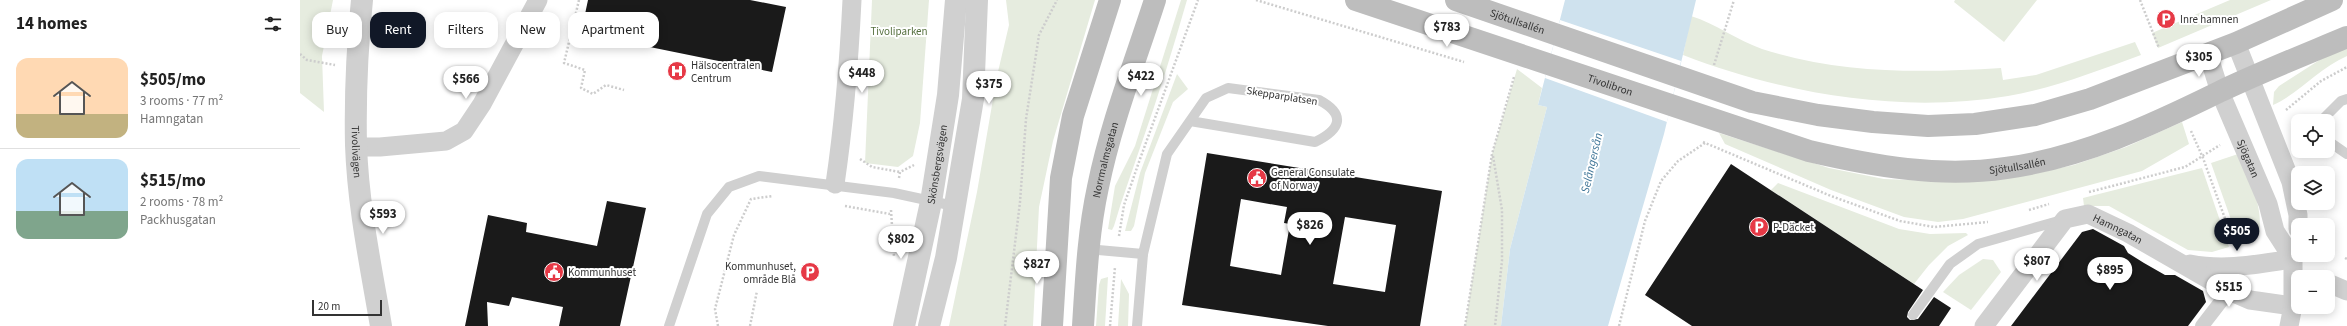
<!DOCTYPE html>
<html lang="en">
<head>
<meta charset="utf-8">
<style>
  body { margin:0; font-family:"Source Sans 3",sans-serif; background:#f6f6f6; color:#222; height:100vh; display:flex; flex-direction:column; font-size:15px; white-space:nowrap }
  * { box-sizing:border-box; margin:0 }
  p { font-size:13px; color:#767676 }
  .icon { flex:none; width:22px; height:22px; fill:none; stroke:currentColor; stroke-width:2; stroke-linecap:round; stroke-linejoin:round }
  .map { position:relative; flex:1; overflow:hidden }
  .panel { display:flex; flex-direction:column; background:#fff; width:300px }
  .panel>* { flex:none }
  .top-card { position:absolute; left:12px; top:12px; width:380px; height:36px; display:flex; gap:8px }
  .tools { position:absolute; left:1991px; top:114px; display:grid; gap:8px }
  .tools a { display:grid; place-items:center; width:44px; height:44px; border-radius:8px; background:#fff; box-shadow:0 2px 10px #0003; font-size:20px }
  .scale { position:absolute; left:12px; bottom:10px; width:70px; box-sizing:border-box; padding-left:4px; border:2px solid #333; border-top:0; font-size:11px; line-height:14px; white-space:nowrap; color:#333; -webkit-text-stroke:3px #fff; paint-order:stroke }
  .price { position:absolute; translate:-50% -34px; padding:0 9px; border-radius:14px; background:#fff; color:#222; font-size:13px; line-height:26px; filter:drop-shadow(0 1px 2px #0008) }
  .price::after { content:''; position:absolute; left:50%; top:24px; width:12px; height:9px; margin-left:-6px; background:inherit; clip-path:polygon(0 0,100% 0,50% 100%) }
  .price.current { background:#111827; color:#fff }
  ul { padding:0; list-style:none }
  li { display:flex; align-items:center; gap:12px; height:100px; padding:0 16px }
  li+li { border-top:1px solid #e0e0e0 }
  li span { display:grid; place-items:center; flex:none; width:112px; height:80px; border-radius:12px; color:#555 }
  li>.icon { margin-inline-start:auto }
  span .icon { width:48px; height:48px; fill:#fffc; stroke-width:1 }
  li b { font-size:17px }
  h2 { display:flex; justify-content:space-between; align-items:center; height:48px; padding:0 16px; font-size:17px }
  .tag { padding:0 14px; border-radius:12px; background:#fff; box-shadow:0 2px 10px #0003; font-size:14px; line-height:36px }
  .tag.current { background:#111827; color:#fff }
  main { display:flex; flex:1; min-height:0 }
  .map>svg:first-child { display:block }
  .green { fill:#e6ecdf }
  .water { fill:#cfe2ee }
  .pier { fill:#fff }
  .building { fill:#1a1a1a; fill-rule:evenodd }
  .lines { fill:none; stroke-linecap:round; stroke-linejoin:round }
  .path { stroke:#cdcdcd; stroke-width:2.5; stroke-dasharray:2 2; stroke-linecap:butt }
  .service { stroke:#d0d0d0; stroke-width:10 }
  .pedestrian { stroke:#d0d0d0; stroke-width:14 }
  .minor { stroke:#d0d0d0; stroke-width:19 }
  .tertiary { stroke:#d0d0d0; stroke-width:22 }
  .secondary { stroke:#bdbdbd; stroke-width:22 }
  .labels { text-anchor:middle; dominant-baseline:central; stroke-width:4; stroke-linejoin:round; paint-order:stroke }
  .poi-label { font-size:11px; fill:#333; stroke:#fff; text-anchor:start }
  .street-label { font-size:11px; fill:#333; stroke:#fff }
  .park-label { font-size:11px; fill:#56703f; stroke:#fff }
  .water-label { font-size:12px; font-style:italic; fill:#3f7597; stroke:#fff }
</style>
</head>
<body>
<main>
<section class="panel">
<h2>14 homes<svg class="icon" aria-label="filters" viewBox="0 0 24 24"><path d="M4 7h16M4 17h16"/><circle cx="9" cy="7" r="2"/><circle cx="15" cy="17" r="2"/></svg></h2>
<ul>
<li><span style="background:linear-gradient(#ffd9b3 70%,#c2b280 0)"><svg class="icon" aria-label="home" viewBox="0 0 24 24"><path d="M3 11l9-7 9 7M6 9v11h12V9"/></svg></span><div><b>$505/mo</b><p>3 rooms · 77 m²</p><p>Hamngatan</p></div></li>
<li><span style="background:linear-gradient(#bfe0f5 65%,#7fa58c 0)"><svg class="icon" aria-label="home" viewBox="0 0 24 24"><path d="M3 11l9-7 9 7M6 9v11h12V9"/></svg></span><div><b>$515/mo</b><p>2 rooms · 78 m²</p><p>Packhusgatan</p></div></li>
</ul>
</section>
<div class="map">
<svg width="2047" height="326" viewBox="0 0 2047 326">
  <rect width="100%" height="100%" fill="#fff"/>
  <g class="green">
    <polygon points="0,0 33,0 22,56 24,112 0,93"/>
    <polygon points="572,0 629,0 620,123 613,156 598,167 565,163"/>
    <polygon points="706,0 795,0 753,141 739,207 733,326 649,326 677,192 697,76 709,25"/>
    <path d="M881 0H887C873 49 858 97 841 145 832 172 822 198 814 226L812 230 808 229 815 186 835 146Z"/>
    <polygon points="1655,0 1737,0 1704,42 1654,2"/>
    <polygon points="1930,0 1971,0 1858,48 1852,33"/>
    <path d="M1391 16C1416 24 1437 40 1462 49 1541 74 1619 73 1701 68L1703 80 1736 75 1835 42 1841 55C1797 71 1754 88 1708 96 1600 114 1484 94 1383 55Z"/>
    <path d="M2047 46V56C2019 68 2000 93 1973 105L1974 92 1979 86 2032 52Z"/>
    <polygon points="1217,69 1242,88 1238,105 1247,107 1210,249 1201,326 1165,326 1192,154"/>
    <polygon points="877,74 888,89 873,102 845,173 834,226 831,231 825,231 840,173"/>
    <polygon points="1882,122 1889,144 1842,171 1663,219 1638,222 1604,217 1531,190 1425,144 1419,133 1529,168 1584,179 1634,181 1727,175 1774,165 1826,147"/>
    <path d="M1938 154C1949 180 1964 205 1959 235L1951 241 1940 245 1911 163Z"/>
    <polygon points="1902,168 1929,247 1912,252 1888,250 1809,206 1784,206 1783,198"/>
    <polygon points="1478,183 1599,229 1630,234 1666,233 1668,235 1648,246 1629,265 1614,284 1471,190"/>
    <polygon points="1683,259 1693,260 1701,272 1671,310 1643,292 1659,275"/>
    <polygon points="808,277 805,326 796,326 799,285 801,279"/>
    <polygon points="821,279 829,294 828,326 818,326"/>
  </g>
  <polygon class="water" points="1265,0 1396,0 1364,134 1308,326 1201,326 1210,249 1247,107 1238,105"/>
  <polygon class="pier" points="1260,20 1381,61 1367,122 1245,78"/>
  <g class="building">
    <polygon points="288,0 450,0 486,7 472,72 281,33"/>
    <path d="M907 153 1142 191 1120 326H1028L882 305ZM941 199 987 207 984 223 990 224 981 275 930 266ZM1045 217 1096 225 1085 292 1033 284Z"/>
    <polygon points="1431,164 1623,290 1608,312 1607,317 1610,320 1618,319 1634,297 1651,308 1639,326 1392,326 1345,295"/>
    <polygon points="307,201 346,208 320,326 259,326 263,307 212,297 209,306 187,302 188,326 165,326 188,215 227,223 226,232 297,246"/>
    <polygon points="1793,229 1824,246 1828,253 1844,263 1865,275 1875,275 1903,291 1906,302 1888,326 1711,326 1782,232"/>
  </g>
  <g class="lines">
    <g class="path">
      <polyline points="279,0 264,63 285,70 281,88 293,94 306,85 324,90"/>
      <polyline points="956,0 1164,62"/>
      <polyline points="1840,0 1859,48"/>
      <polyline points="0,54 7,60 35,65"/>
      <polyline points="1414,65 1434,0"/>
      <polyline points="1986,110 2021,81 2047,67"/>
      <polyline points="1891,131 1903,158 1935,246"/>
      <polyline points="1403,142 1531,196 1600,221 1634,227 1688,222"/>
      <polyline points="1193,156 1202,210 1202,261 1195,326"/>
      <polyline points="560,159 572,167 600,172"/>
      <polyline points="599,178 600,172 614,165"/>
      <polyline points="1789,192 1885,167 1920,145"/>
      <polyline points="545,206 590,214"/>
      <polyline points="591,210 594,257"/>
      <polyline points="1729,210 1749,204"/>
      <polyline points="819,236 824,205 840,159 898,0"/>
      <polyline points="2045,258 2047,259"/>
      <polyline points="418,326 415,309 434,235 451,199 473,196"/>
      <polyline points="450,326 457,291"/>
      <polyline points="705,326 720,202 726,119 739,35 757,0"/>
      <polyline points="810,326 815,267"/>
      <polyline points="1165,326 1192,154 1214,77"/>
      <polyline points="1319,326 1345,221 1361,181 1378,161 1405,143"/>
    </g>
    <g class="service">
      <polyline points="2021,121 2041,101 2047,99"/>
      <polyline points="2028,141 2047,154"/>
      <path d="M787 249 843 254 867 154 906 98 928 88 1019 100C1047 115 1040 130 1015 142L890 121"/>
      <polyline points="1613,315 1650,264 1678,244 1762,220"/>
      <polyline points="369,326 407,214 429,187 459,176 594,193 654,206"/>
      <polyline points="837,326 843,254"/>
    </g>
    <polyline class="pedestrian" points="1902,326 1929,291"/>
    <g class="minor">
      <polyline points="1936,43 1991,182 1998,215 1998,229"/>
      <path id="s1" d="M1908 54 1920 92 1968 204 1975 231 1993 259"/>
      <polyline points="56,147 80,147 146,141 164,131 182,104 238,0"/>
      <path d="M535 184C544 123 549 62 552 0"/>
      <path d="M1890 264C1925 271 1958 264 1993 259"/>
      <polyline points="2028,283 2047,291"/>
      <path id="s2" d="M1684 326 1765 219 1788 214 1828 233 1929 291 1950 300 1993 306"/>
      <polyline points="1989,326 1993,306 1993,259 1996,246"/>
    </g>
    <g class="tertiary">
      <path id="s3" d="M62 0C57 49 55 96 56 145 58 206 71 267 81 326"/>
      <path id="s4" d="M604 326 631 202 648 95 656 0"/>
      <polyline points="629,326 646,258 673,99 677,0"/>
    </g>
    <g class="secondary">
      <path id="s5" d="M1056 0 1509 151C1573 166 1640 178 1706 168 1781 158 1852 125 1919 92 1961 72 2004 55 2047 37"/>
      <path id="s6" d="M1156 0 1452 102 1518 115 1573 122 1628 126 1675 124 1735 115 1790 99 1936 43 2032 0"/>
      <polyline points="752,326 761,178 773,116 810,0"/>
      <path id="s7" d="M783 326C786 279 788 233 798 187 811 123 835 62 855 0"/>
    </g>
  </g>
  <defs>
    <g id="parking-disc" transform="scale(1)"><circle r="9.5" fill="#e63946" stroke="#fff"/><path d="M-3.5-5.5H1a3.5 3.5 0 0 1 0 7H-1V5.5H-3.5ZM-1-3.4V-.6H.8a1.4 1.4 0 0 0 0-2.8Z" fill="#fff"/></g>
    <g id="hospital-disc" transform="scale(1)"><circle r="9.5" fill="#e63946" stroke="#fff"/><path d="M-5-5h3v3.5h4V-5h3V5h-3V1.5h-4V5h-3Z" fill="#fff"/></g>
    <g id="civic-disc" transform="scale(1)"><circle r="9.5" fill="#e63946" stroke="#fff"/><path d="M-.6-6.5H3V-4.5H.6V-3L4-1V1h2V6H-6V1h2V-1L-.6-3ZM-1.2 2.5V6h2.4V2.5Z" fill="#fff"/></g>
  </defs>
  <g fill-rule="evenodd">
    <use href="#parking-disc" x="1866" y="19"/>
    <use href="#hospital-disc" x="377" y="71"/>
    <use href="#civic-disc" x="957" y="178"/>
    <use href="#parking-disc" x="1459" y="227"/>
    <use href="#civic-disc" x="254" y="272"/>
    <use href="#parking-disc" x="510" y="272"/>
  </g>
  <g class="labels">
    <g class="poi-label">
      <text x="1880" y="19">Inre hamnen</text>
      <text x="391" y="65">Hälsocentralen<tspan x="391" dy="13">Centrum</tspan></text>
      <text x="971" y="172">General Consulate<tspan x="971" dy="13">of Norway</tspan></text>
      <text x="1473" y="227">P-Däcket</text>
      <text x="496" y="266" text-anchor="end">Kommunhuset,<tspan x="496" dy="13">område Blå</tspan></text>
      <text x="268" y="272">Kommunhuset</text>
    </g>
    <g class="street-label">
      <text stroke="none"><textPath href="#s6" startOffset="65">Sjötullsallén</textPath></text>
      <text stroke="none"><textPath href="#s5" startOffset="268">Tivolibron</textPath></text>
      <text transform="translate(982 96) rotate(9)">Skepparplatsen</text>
      <text stroke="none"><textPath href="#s3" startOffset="152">Tivolivägen</textPath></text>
      <text stroke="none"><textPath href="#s1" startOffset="112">Sjögatan</textPath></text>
      <text stroke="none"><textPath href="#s7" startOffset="168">Norrmalmsgatan</textPath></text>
      <text stroke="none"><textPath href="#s4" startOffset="165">Skönsbergsvägen</textPath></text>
      <text stroke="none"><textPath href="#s5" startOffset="688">Sjötullsallén</textPath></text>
      <text stroke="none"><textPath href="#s2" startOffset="191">Hamngatan</textPath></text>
    </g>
    <g class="park-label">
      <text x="599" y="31">Tivoliparken</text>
    </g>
    <g class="water-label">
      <text transform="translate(1292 163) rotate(-77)">Selångersån</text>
    </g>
  </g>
</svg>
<div class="tools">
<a><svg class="icon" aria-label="locate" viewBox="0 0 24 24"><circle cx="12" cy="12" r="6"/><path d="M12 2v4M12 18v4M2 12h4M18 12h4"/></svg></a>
<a><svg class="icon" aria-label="layers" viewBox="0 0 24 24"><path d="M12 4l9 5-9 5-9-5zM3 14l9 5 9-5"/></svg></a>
<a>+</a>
<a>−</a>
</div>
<div class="scale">20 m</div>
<b class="price" style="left:1147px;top:48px">$783</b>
<b class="price" style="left:1899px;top:78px">$305</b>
<b class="price" style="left:562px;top:94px">$448</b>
<b class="price" style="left:841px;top:97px">$422</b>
<b class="price" style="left:166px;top:100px">$566</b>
<b class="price" style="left:689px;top:105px">$375</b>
<b class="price" style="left:83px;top:235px">$593</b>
<b class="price" style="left:1010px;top:246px">$826</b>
<b class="price current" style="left:1937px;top:252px">$505</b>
<b class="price" style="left:601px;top:260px">$802</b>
<b class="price" style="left:1737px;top:282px">$807</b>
<b class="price" style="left:737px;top:285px">$827</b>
<b class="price" style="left:1810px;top:291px">$895</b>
<b class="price" style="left:1929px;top:308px">$515</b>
<div class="top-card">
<a class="tag">Buy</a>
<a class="tag current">Rent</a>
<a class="tag">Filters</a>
<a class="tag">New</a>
<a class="tag">Apartment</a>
</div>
</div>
</main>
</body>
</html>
